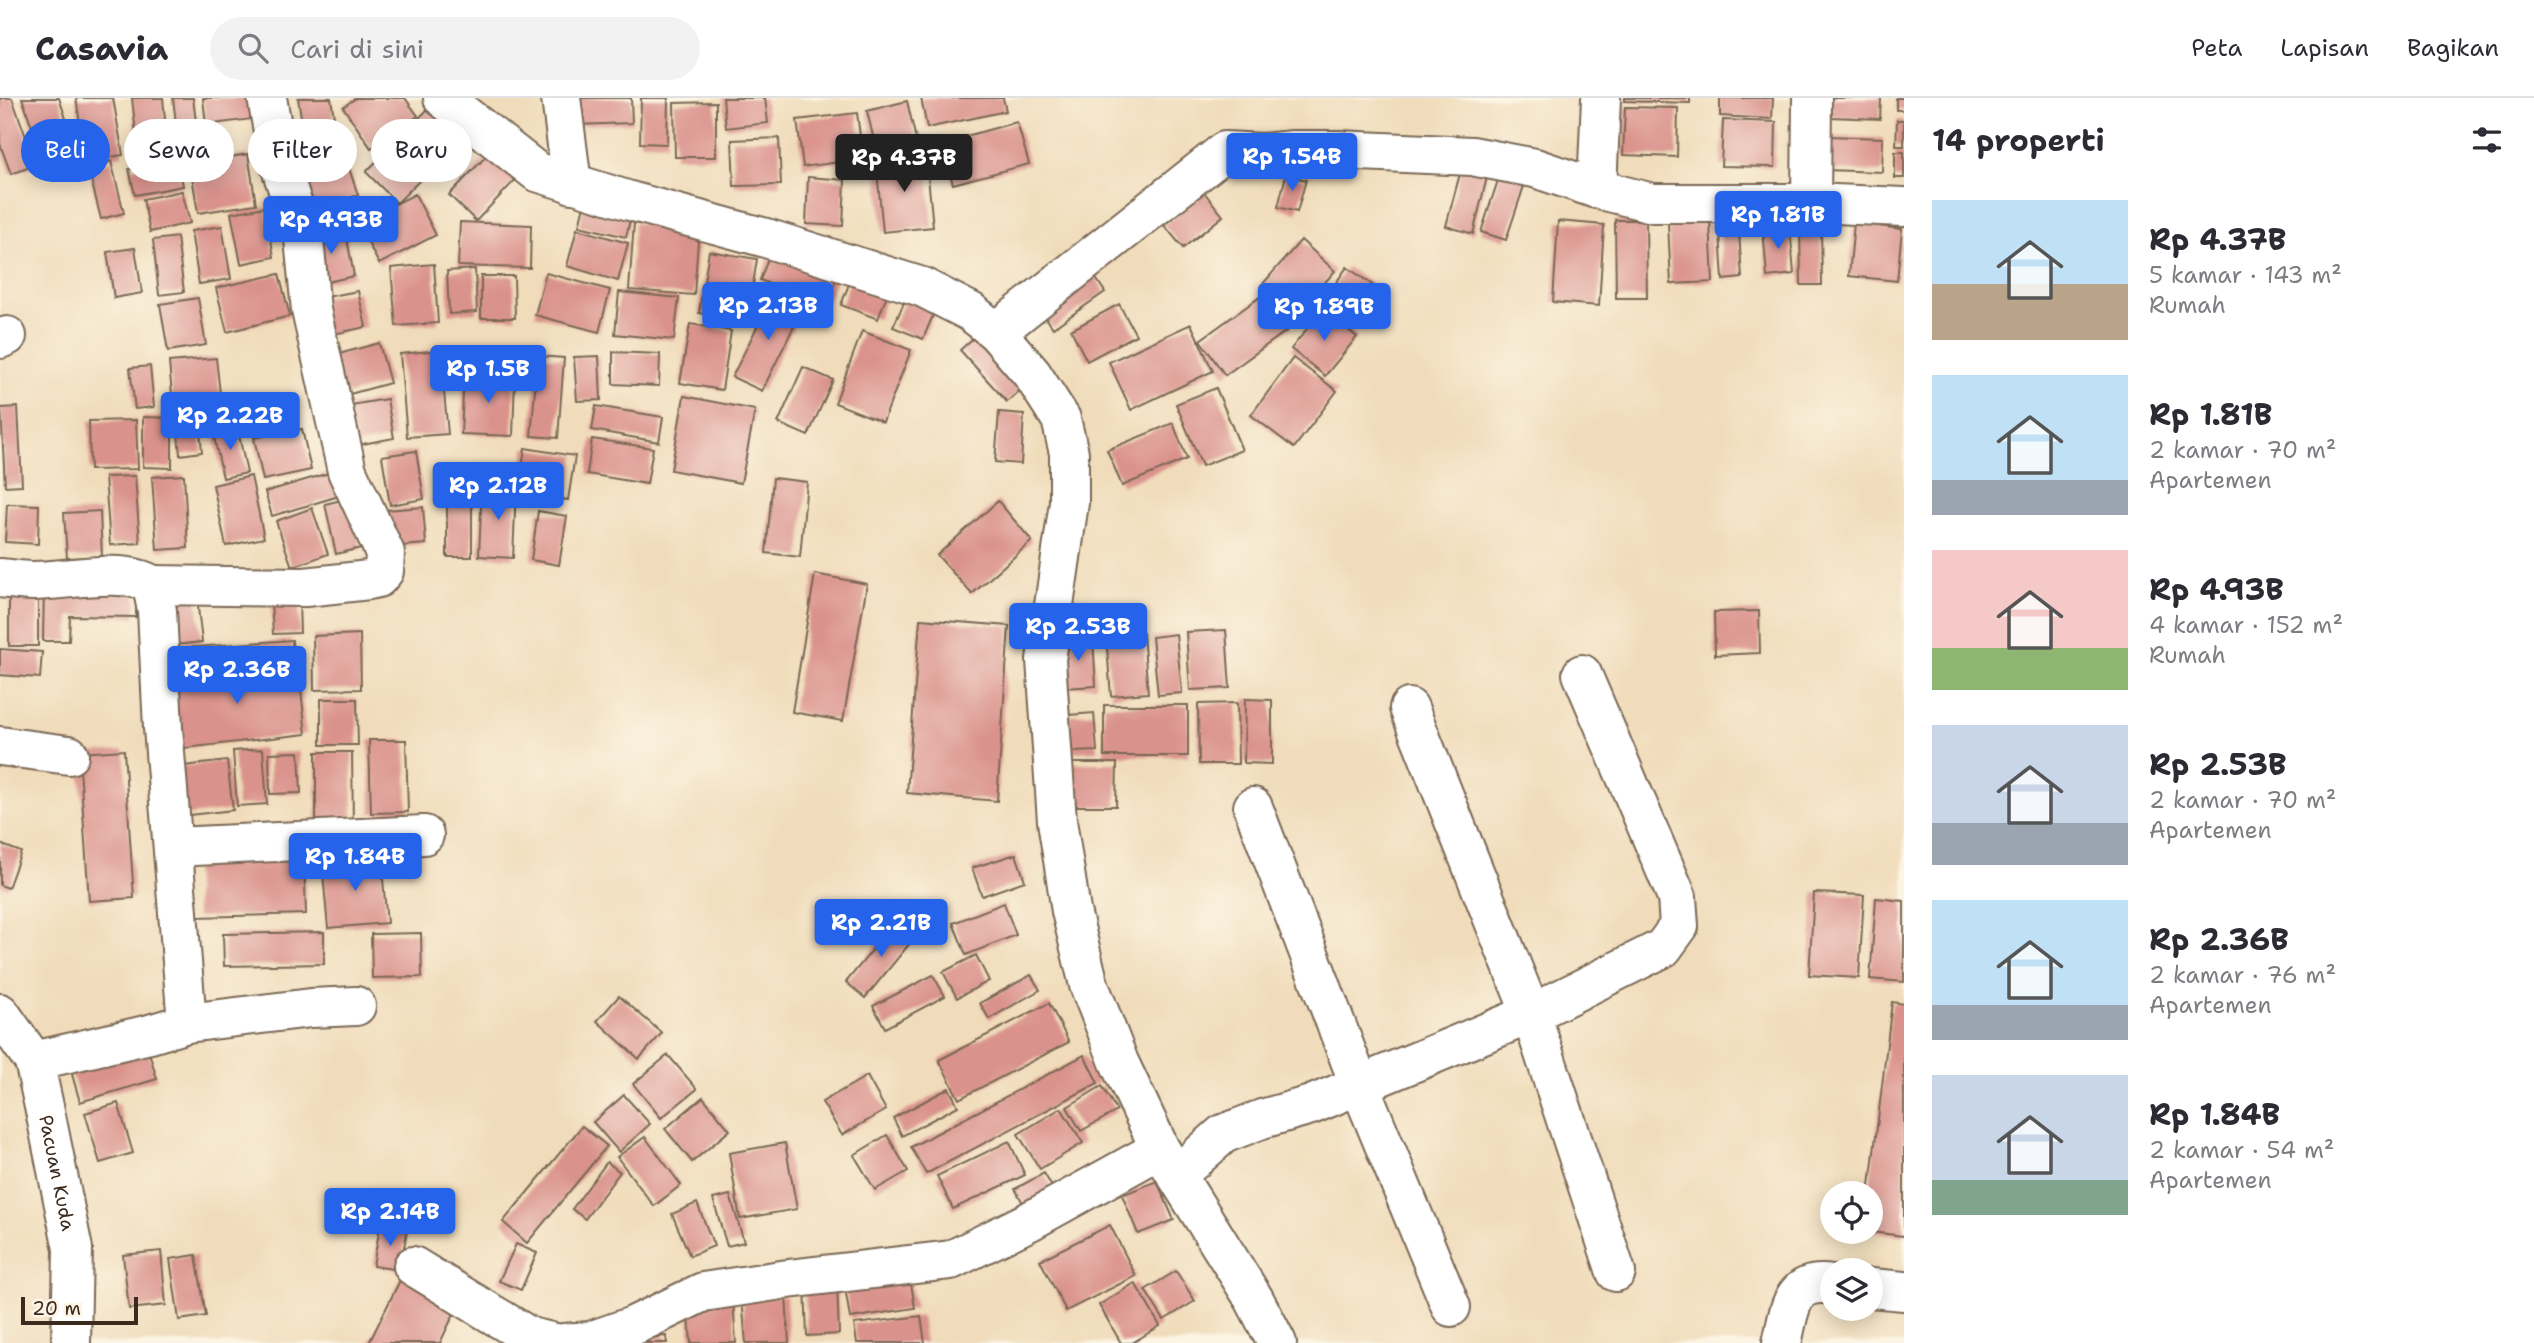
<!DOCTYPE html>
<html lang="id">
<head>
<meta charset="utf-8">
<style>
  body { margin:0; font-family:"Shantell Sans",sans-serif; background:#f2f2f3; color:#2b2b33; height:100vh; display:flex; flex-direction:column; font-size:26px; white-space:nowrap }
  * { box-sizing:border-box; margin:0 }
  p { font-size:23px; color:#7c7c81 }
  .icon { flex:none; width:38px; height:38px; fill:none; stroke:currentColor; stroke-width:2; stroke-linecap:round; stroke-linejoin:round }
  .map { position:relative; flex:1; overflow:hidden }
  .drawer { display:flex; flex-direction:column; background:#fff; width:630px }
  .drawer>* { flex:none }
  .top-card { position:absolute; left:21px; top:21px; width:665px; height:63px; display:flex; gap:14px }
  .buttons { position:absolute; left:1820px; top:1083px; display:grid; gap:14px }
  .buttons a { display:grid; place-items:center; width:63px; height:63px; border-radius:50%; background:#fff; box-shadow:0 4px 18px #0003; font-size:35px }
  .scale { position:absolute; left:21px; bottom:18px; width:117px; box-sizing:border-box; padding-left:7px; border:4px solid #3b2a1e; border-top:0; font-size:19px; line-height:24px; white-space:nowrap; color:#3b2a1e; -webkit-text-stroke:5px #fcf5e5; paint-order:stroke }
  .price { position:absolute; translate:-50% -60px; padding:0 16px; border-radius:7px; background:#2563eb; color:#fff; font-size:23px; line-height:46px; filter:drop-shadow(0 2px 4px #0008) }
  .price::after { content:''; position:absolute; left:50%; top:42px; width:21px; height:16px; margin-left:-10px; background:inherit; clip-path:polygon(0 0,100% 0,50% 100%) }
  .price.active { background:#222; color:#fff }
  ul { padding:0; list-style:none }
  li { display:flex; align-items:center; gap:21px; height:175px; padding:0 28px }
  li span { display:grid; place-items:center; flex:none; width:196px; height:140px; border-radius:0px; color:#555 }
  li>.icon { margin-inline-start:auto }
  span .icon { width:84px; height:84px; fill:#fffc; stroke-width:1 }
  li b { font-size:30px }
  h2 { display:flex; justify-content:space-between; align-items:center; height:84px; padding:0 28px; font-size:30px }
  .chip { padding:0 24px; border-radius:32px; background:#fff; box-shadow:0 4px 18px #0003; font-size:24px; line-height:63px }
  .chip.active { background:#2563eb; color:#fff }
  header { display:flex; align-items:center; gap:42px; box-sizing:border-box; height:98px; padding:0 35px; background:#fff; border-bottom:2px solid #e1e1e2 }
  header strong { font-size:33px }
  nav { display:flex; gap:38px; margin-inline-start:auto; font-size:24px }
  .search { width:490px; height:63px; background:#f2f2f3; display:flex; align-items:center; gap:18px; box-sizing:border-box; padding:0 24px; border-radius:38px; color:#7c7c81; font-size:26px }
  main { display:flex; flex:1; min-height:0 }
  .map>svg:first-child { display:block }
  .building { fill:#da928c }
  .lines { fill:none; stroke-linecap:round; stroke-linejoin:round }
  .minor-casing { stroke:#7a6855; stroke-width:42 }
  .tertiary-casing { stroke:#7a6855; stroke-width:42 }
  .minor { stroke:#fff; stroke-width:38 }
  .tertiary { stroke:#fff; stroke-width:38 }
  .labels { text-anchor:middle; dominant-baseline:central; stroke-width:5; stroke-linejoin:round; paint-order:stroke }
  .street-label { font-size:19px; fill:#3b2a1e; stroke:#fcf5e5 }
</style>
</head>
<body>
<header>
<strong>Casavia</strong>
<div class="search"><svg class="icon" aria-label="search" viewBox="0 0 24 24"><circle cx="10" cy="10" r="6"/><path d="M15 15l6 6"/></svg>Cari di sini</div>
<nav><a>Peta</a><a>Lapisan</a><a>Bagikan</a></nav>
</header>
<main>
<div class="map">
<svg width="1904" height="1245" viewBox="0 0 1904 1245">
  <rect width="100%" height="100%" fill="#fcf5e5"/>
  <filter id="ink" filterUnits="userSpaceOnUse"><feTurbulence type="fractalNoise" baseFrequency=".0143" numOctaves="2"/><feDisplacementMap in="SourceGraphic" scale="14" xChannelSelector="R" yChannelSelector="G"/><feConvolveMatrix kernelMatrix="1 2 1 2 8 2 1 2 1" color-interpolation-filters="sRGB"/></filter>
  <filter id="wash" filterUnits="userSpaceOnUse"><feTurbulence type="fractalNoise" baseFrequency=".00686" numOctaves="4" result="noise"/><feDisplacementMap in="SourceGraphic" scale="28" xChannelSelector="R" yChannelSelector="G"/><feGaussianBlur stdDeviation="1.57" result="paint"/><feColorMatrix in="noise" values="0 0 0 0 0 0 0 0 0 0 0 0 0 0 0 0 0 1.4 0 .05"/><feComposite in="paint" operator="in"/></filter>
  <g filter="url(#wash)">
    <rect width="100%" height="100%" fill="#f0dcba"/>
    <g id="blocks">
      <g class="building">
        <polygon points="0,0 12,0 36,67 11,76 0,46"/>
        <polygon points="22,0 59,0 73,41 40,52"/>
        <polygon points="76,0 113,0 123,57 86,63"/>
        <polygon points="132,0 163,0 167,42 137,45"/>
        <polygon points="173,0 193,0 200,55 180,58"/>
        <polygon points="203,0 250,0 252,21 206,27"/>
        <polygon points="298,0 331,0 338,45 306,50"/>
        <polygon points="356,0 405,0 418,18 371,50 343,9"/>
        <polygon points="573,0 631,0 632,25 574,27"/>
        <polygon points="641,0 668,0 667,46 640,45"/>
        <polygon points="723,0 765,0 768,25 726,30"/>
        <polygon points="921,0 1003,0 1006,13 927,30"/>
        <polygon points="1625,0 1690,0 1690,5 1625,3"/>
        <polygon points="1720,0 1773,0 1772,21 1720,18"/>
        <polygon points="1832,0 1881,0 1880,21 1831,19"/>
        <rect x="1896" y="0" width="8" height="12"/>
        <polygon points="907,3 917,46 877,55 867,13"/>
        <polygon points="716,4 716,59 675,59 674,5"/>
        <polygon points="431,8 463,39 397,105 366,74"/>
        <polygon points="1625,9 1678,10 1677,59 1623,57"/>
        <polygon points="857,15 863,61 803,69 797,22"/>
        <polygon points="1723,22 1776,24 1775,69 1721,68"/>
        <polygon points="1897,22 1904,22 1904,48 1896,48"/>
        <polygon points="1017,24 1029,66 953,86 941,45"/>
        <polygon points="1827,38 1883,40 1882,74 1826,72"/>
        <polygon points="779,40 781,87 734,88 732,42"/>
        <polygon points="493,51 520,77 476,123 449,97"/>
        <rect x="1895" y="54" width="9" height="26"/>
        <polygon points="248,56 256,106 198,115 190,66"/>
        <polygon points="345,58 358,97 308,114 295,75"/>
        <polygon points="926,58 933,129 883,134 876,63"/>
        <polygon points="178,61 183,88 135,97 129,71"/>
        <polygon points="111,63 124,115 101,121 88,69"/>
        <polygon points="1462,68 1488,75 1473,136 1446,128"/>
        <polygon points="1502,70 1527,79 1506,142 1481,134"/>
        <polygon points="1286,77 1306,82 1297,114 1278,109"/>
        <polygon points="808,79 845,82 843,128 806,126"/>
        <polygon points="182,93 190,125 150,134 143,101"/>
        <polygon points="1204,94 1223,118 1183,150 1164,127"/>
        <polygon points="415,96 436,137 379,166 358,125"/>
        <polygon points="586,99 633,109 626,139 579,128"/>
        <polygon points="265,109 274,159 241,166 231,115"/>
        <polygon points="1615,122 1646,122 1647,200 1616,200"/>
        <polygon points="1558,123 1604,127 1599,208 1553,204"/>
        <polygon points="1710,123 1713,184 1671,186 1668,125"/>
        <polygon points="460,124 531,127 530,170 458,168"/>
        <polygon points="634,125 699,130 694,197 629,192"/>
        <polygon points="1854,125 1902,131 1897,183 1849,178"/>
        <polygon points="1800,127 1821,127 1822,187 1801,187"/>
        <polygon points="222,128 231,181 199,186 191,133"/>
        <polygon points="1790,128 1794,176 1767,179 1763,130"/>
        <polygon points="345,130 354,178 318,186 308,137"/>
        <polygon points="577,131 628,145 618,183 567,168"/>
        <polygon points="1739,133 1742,180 1723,182 1720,135"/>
        <polygon points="177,139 184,194 159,197 153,142"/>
        <polygon points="1301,142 1335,173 1295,218 1261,188"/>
        <polygon points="774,145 840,172 825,209 760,182"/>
        <polygon points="135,150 142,195 114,200 107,154"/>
        <polygon points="709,153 757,161 747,224 699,215"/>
        <polygon points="434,166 438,225 396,228 391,170"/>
        <polygon points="1347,169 1374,188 1349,223 1322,205"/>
        <polygon points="1089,170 1105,194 1053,230 1037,206"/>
        <polygon points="475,171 477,214 449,216 447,173"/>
        <polygon points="854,173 891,186 878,221 841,207"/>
        <polygon points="546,175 610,192 599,234 535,217"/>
        <polygon points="279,176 290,218 227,234 216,190"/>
        <polygon points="481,178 514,178 515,220 481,220"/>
        <polygon points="911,189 940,201 923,241 893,229"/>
        <polygon points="358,193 366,229 324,238 316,201"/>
        <polygon points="619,194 679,200 674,242 615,236"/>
        <polygon points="1267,194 1292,229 1225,277 1200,242"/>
        <polygon points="774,195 803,210 762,293 732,279"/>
        <polygon points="198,200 206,247 168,253 160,206"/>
        <polygon points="1119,206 1136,237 1087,263 1071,232"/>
        <polygon points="1323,211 1357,239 1325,278 1291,251"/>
        <polygon points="690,226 731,233 722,292 680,285"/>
        <polygon points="1191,226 1213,273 1131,312 1109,264"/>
        <polygon points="862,233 911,252 883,324 835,305"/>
        <polygon points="980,234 1027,286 1007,304 960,252"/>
        <polygon points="379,245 390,285 339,299 328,259"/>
        <polygon points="440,252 448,336 407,339 400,256"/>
        <polygon points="613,254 660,256 659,288 613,286"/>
        <polygon points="538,258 564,260 558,340 531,338"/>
        <polygon points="599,258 601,302 577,303 574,259"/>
        <polygon points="216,260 221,304 173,308 169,264"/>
        <polygon points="1293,260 1337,293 1294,350 1251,317"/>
        <polygon points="150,268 154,309 135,311 130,270"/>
        <polygon points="803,269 833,282 808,338 778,325"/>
        <polygon points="464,276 515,278 513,338 461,336"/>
        <polygon points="1216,290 1242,352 1202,368 1176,306"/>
        <polygon points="684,298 755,312 741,385 671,372"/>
        <polygon points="387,301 394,340 352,348 345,308"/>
        <polygon points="596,308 663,319 659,344 592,332"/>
        <polygon points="18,309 22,387 5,388 1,310"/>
        <polygon points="198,311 202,354 180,357 176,313"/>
        <polygon points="999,314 1024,316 1021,366 995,364"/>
        <polygon points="143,319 172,320 172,370 143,369"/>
        <polygon points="136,322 138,371 90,372 89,323"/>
        <polygon points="1173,325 1187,361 1122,388 1107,352"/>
        <polygon points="237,328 247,375 223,380 213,334"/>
        <polygon points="302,331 311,372 263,382 254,340"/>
        <polygon points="592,341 653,350 647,386 587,376"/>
        <polygon points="525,350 575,358 568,402 518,394"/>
        <polygon points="416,353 424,401 390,407 382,358"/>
        <polygon points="332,374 339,398 272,418 265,394"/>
        <polygon points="184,377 188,450 157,452 152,379"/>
        <polygon points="135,378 140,445 110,447 105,379"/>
        <polygon points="251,378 264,440 226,448 213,387"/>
        <rect x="447" y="378" width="25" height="81"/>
        <polygon points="773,380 807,384 800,459 766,455"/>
        <polygon points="482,388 516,390 513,460 479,458"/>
        <polygon points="350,400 361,450 336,456 325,406"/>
        <polygon points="998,403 1032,443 972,496 937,457"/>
        <polygon points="7,406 39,407 38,446 5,444"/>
        <polygon points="423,409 426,446 389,449 386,412"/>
        <polygon points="312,410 328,456 292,469 276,423"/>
        <polygon points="100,413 102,459 67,460 64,415"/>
        <polygon points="538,413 567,418 559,467 531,462"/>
        <polygon points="815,476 867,486 843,623 792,614"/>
        <polygon points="9,488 38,489 38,548 9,548"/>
        <polygon points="136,489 136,519 70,518 69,543 43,543 44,491"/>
        <polygon points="197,501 202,544 165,548 160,504"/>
        <polygon points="299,502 300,535 273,536 271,503"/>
        <polygon points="1759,513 1760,555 1715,557 1714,514"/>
        <polygon points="920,521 1009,528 997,703 907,695"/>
        <polygon points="1226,532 1230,590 1190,592 1186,534"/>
        <polygon points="1143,535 1148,595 1111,598 1106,538"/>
        <polygon points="360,536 361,591 314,592 313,538"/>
        <polygon points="1176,536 1182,595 1158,597 1152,539"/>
        <polygon points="1093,540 1096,588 1064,590 1061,542"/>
        <polygon points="292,542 293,561 170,569 168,551"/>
        <polygon points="0,551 42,554 40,580 0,577"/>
        <polygon points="298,566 306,636 177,651 169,581"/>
        <polygon points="321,601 357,601 358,647 321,647"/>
        <polygon points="1245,601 1272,602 1272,666 1244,665"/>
        <polygon points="1237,605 1238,666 1199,666 1198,606"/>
        <rect x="1104" y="607" width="84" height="51"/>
        <polygon points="1094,615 1097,653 1072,654 1069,617"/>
        <polygon points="369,642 406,642 408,714 371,715"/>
        <polygon points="263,651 267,706 237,708 233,653"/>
        <polygon points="124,652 134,800 89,803 79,655"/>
        <polygon points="299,654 301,695 270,696 269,655"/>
        <polygon points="316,654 352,654 353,727 316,726"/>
        <polygon points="227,663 233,712 181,718 175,669"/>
        <polygon points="1070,665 1117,665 1116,708 1070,708"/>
        <polygon points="0,746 21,754 8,790 0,787"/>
        <polygon points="1016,756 1025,783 982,798 972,770"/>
        <polygon points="381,759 387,825 328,830 322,765"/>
        <polygon points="304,760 306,816 196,819 194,763"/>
        <polygon points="1814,795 1864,797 1859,880 1809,877"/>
        <polygon points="1876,800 1904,803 1904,884 1870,881"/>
        <polygon points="1004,805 1016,837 966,857 953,825"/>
        <polygon points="897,822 916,838 865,900 846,884"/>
        <polygon points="324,834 324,866 224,868 223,836"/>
        <polygon points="421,835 422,879 372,880 371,836"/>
        <polygon points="976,857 989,883 957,900 943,874"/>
        <polygon points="933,877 945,898 885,930 873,908"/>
        <polygon points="1031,877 1040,892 989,921 980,905"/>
        <polygon points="619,898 662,935 639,961 597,923"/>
        <polygon points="1892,904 1904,906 1904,1138 1871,1134 1869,1096"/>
        <polygon points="1049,905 1069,944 959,1001 939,962"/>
        <polygon points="146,944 157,981 80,1004 69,966"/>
        <polygon points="668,957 697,991 661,1020 633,986"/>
        <polygon points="1084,957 1098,985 926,1076 911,1049"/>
        <polygon points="867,978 886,1012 842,1037 822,1004"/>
        <polygon points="1102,988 1117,1013 1081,1033 1067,1009"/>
        <polygon points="949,990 958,1008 902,1038 893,1020"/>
        <polygon points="624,997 650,1026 619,1054 593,1024"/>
        <polygon points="703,999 730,1032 692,1064 665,1031"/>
        <polygon points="118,1005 133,1055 100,1065 85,1015"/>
        <polygon points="1061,1010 1083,1045 1040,1071 1018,1036"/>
        <polygon points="582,1028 607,1048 527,1145 503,1124"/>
        <polygon points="887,1037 908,1073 875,1092 854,1057"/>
        <polygon points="645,1039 681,1087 654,1108 617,1059"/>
        <polygon points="1009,1043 1025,1077 953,1111 937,1078"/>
        <polygon points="785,1045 797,1111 740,1121 729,1055"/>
        <polygon points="607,1064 620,1074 585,1121 572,1111"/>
        <polygon points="1044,1075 1060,1103 1031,1119 1015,1091"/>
        <polygon points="1157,1083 1174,1122 1138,1136 1122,1097"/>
        <polygon points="730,1097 744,1144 727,1148 713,1101"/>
        <polygon points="697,1105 714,1148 690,1158 672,1116"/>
        <polygon points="1110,1127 1136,1178 1066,1213 1040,1162"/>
        <polygon points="380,1128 407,1133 400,1172 373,1168"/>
        <polygon points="516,1146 537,1155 521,1192 499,1183"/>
        <polygon points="161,1153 166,1207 129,1211 123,1157"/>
        <polygon points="196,1157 206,1218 179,1222 170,1161"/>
        <polygon points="909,1173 915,1210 850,1220 844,1183"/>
        <polygon points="1176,1173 1195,1203 1164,1222 1145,1192"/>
        <polygon points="402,1178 459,1205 440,1245 369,1245"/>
        <polygon points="1135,1185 1160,1228 1132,1245 1121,1245 1099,1207"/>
        <polygon points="837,1186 839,1236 807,1238 805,1188"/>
        <polygon points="786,1198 789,1245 746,1245 742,1201"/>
        <polygon points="733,1200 736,1245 691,1245 688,1203"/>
        <polygon points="921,1218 925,1245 857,1245 854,1226"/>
        <polygon points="666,1238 667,1245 632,1245 631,1243"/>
      </g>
    </g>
  </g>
  <g filter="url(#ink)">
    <use href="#blocks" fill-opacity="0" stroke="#7a6855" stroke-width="2"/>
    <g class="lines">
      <g class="minor-casing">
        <g id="minor">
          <polyline points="561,0 572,86"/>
          <polyline points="1597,91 1601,0"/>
          <polyline points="1811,105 1812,0"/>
          <polyline points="996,234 1225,53 1262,55 1293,52 1338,52 1472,58 1535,70 1597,91 1653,105 1811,105 1904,109"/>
          <polyline points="0,241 7,238"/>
          <path d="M0 480C11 481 22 483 33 483 66 483 124 469 152 487L157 513 163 630 187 925 150 936 34 963"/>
          <polyline points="152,487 305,489 369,482 378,480 384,473 385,455 347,373 311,212 304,141 278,61 267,0"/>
          <polyline points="1409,610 1531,916 1616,1174"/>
          <polyline points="0,648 69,657"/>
          <polyline points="1253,709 1359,986 1451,1209"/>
          <polyline points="173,749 424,737"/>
          <path id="s1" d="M0 915 34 963 45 1013 73 1151 71 1245"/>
          <polyline points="187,925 311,910 356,908"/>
          <polyline points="1177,1077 1223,1036 1262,1021 1311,1007 1531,916 1663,850 1679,828 1677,799 1582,576"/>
          <polyline points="413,1168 530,1239 555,1245"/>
          <polyline points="1871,1190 1904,1193"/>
          <polyline points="564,1245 590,1243 633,1228 703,1194 788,1181 951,1162 1028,1124 1160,1051"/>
          <path d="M1782 1245C1790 1213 1789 1180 1832 1187"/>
        </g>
      </g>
      <g class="tertiary-casing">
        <polyline id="tertiary" points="443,0 537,74 630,103 766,140 922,189 971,214 996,234 1032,276 1061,321 1069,355 1069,405 1046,562 1057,723 1071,813 1089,887 1119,964 1160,1051 1254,1201 1277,1245"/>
      </g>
      <use href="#minor" class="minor"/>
      <use href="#tertiary" class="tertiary"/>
    </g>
  </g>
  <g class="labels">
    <g class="street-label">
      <text stroke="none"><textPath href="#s1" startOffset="173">Pacuan Kuda</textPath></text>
    </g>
  </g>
</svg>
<div class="buttons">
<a><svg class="icon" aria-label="locate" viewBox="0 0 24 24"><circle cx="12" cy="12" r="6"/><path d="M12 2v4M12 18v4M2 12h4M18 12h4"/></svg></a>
<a><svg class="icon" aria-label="layers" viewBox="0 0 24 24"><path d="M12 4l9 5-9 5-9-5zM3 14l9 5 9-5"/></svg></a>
</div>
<div class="scale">20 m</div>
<b class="price" style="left:1292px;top:95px">Rp 1.54B</b>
<b class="price active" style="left:904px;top:96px">Rp 4.37B</b>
<b class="price" style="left:1778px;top:153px">Rp 1.81B</b>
<b class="price" style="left:331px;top:158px">Rp 4.93B</b>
<b class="price" style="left:768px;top:244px">Rp 2.13B</b>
<b class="price" style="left:1324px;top:245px">Rp 1.89B</b>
<b class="price" style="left:488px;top:307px">Rp 1.5B</b>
<b class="price" style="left:230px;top:354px">Rp 2.22B</b>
<b class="price" style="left:498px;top:424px">Rp 2.12B</b>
<b class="price" style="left:1078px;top:565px">Rp 2.53B</b>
<b class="price" style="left:237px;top:608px">Rp 2.36B</b>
<b class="price" style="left:355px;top:795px">Rp 1.84B</b>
<b class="price" style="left:881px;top:861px">Rp 2.21B</b>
<b class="price" style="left:390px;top:1150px">Rp 2.14B</b>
<div class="top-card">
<a class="chip active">Beli</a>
<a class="chip">Sewa</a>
<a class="chip">Filter</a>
<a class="chip">Baru</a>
</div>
</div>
<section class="drawer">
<h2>14 properti<svg class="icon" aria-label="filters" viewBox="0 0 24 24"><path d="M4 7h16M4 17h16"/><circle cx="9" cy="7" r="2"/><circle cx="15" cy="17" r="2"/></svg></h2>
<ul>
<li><span style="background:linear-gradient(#bfe0f5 60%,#b9a48a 0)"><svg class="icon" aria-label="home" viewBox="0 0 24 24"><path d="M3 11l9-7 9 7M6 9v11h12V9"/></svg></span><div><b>Rp 4.37B</b><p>5 kamar · 143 m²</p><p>Rumah</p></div></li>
<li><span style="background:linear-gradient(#bfe0f5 75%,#9aa5b1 0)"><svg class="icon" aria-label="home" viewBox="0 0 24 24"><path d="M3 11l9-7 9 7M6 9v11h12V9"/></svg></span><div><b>Rp 1.81B</b><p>2 kamar · 70 m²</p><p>Apartemen</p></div></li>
<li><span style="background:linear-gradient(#f6c9c9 70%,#8fb573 0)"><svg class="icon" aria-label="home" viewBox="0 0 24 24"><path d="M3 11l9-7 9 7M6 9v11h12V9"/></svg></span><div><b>Rp 4.93B</b><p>4 kamar · 152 m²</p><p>Rumah</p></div></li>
<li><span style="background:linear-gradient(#c9d6e8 70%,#9aa5b1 0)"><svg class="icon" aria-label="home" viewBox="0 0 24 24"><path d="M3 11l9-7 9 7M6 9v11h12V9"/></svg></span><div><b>Rp 2.53B</b><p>2 kamar · 70 m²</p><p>Apartemen</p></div></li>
<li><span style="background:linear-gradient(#bfe0f5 75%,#9aa5b1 0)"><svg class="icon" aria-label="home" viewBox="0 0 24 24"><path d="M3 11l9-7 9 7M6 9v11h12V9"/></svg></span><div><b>Rp 2.36B</b><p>2 kamar · 76 m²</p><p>Apartemen</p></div></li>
<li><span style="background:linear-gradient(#c9d6e8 75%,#7fa58c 0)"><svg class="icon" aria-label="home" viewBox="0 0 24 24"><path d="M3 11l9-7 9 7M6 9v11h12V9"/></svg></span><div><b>Rp 1.84B</b><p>2 kamar · 54 m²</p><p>Apartemen</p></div></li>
</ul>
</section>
</main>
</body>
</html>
